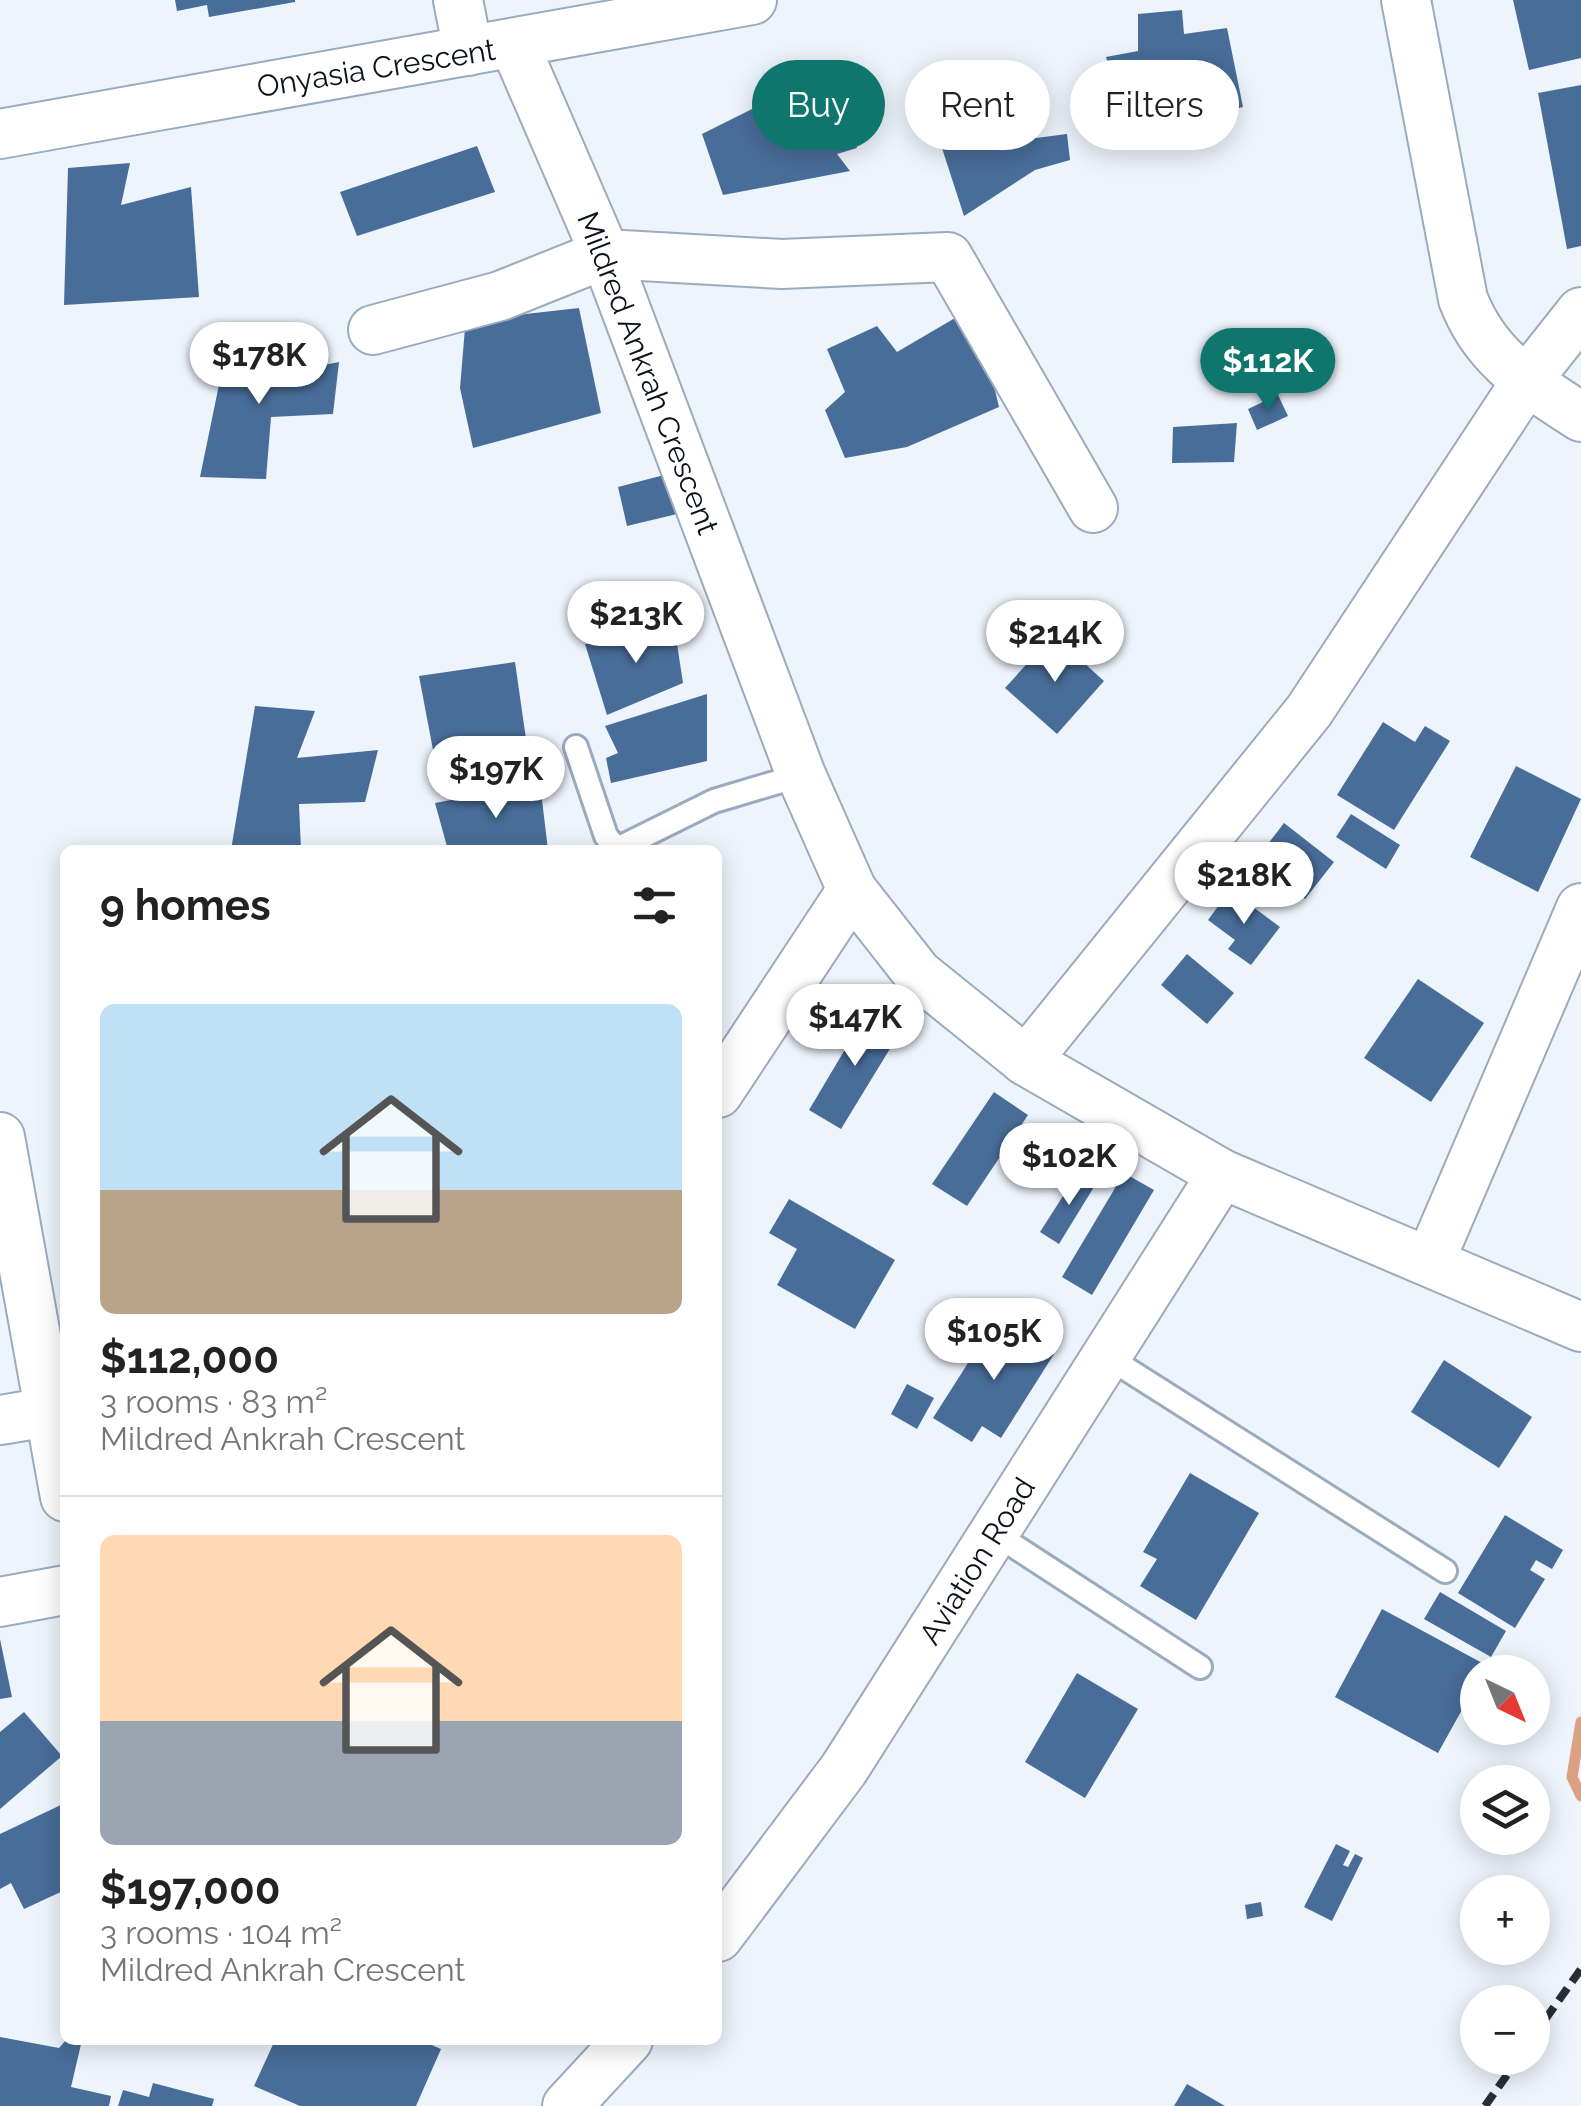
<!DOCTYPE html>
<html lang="en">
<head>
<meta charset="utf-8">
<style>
  body { margin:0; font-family:Raleway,sans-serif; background:#f6f6f6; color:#222; height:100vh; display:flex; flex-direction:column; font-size:38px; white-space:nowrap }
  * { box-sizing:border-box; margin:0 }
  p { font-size:32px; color:#767676 }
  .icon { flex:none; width:55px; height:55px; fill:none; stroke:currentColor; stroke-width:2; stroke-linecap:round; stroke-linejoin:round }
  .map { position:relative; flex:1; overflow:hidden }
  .sheet { position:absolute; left:60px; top:845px; width:662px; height:1200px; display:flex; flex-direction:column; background:#fff; border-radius:15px; box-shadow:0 5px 25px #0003 }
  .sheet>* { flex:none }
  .guide { position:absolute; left:752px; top:60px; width:678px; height:90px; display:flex; gap:20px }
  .needle { width:65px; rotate:137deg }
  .controls { position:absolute; left:1460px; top:1655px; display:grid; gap:20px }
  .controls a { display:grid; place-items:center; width:90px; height:90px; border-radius:50%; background:#fff; box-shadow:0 5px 25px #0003; font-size:50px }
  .price { position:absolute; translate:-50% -85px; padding:0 22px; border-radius:35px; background:#fff; color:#222; font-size:32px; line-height:65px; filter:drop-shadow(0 2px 5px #0008) }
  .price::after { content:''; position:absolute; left:50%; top:60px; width:30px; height:22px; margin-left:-15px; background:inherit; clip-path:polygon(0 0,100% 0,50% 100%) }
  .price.selected { background:#0f766e; color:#fff }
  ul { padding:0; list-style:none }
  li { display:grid; align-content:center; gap:20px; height:530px; padding:0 40px }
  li+li { border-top:2px solid #e0e0e0 }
  li span { display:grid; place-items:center; height:310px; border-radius:15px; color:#555 }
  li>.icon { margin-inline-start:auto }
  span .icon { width:180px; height:180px; fill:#fffc; stroke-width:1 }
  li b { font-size:42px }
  h2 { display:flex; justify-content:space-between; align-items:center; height:120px; padding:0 40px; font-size:42px }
  .tag { padding:0 35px; border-radius:45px; background:#fff; box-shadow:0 5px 25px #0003; font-size:35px; line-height:90px }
  .tag.selected { background:#0f766e; color:#fff }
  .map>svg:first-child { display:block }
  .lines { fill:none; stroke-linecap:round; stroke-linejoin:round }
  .stream { stroke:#dba183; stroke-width:11 }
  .building { fill:#486d99 }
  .service-casing { stroke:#9babbe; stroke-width:28 }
  .minor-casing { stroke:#9babbe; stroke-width:52 }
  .service { stroke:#fff; stroke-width:22 }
  .minor { stroke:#fff; stroke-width:48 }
  .rail { stroke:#292e35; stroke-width:8; stroke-dasharray:15 8; stroke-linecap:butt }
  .labels { text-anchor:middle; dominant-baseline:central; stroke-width:10; stroke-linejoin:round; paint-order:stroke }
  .street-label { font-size:30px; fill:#0d1219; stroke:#fff }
</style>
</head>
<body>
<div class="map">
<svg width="1581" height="2106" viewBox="0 0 1581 2106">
  <rect width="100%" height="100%" fill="#edf4fc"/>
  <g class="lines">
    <polyline class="stream" points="1581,1722 1572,1777 1581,1796"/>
  </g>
  <g class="building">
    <polygon points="175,0 295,0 295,2 209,17 207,5 177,11"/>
    <polygon points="1513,0 1581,0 1581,58 1529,70"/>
    <polygon points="1182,10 1184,34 1227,28 1243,107 1127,133 1106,57 1138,51 1138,14"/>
    <polygon points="806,82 810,101 842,104 857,148 837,154 850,171 723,195 702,134"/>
    <polygon points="1581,85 1581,246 1567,249 1538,93"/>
    <polygon points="982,98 992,112 1023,119 1036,138 1067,134 1070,160 1035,170 964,216 928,105"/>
    <polygon points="477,146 495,192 357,236 340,192"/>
    <polygon points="130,163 121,205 191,187 199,297 64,305 68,168"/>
    <polygon points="579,308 601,413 473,448 460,388 465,328 507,316"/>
    <polygon points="967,311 988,361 999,407 907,447 845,458 825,410 845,392 827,349 877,326 897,352"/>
    <polygon points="273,337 270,376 339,362 333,414 271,417 266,479 200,477 228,341"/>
    <polygon points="1278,395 1288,416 1257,430 1248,409"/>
    <polygon points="1237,423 1234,462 1172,463 1173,427"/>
    <polygon points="668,474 677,514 627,526 618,487"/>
    <polygon points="674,624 683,683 607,715 585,644"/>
    <polygon points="1053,635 1104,681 1057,734 1005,688"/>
    <polygon points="515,662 529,760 437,771 419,676"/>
    <polygon points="707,694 707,761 611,783 606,758 618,753 605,726"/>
    <polygon points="255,706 315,711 297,758 378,750 365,802 299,804 301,850 231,850"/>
    <polygon points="1383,722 1415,742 1425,726 1450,741 1394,830 1337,795"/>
    <polygon points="1516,766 1581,799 1538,892 1470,857"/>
    <polygon points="540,783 548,850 448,850 435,803"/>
    <polygon points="1351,814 1400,845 1386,869 1336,837"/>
    <polygon points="1284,823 1334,862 1305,899 1284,882 1290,875 1261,853"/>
    <polygon points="1230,890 1280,927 1251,965 1228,949 1235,940 1208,920"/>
    <polygon points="1187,954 1234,993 1207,1024 1161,985"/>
    <polygon points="1418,979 1484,1023 1431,1102 1364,1058"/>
    <polygon points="869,1009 902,1029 841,1129 809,1110"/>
    <polygon points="994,1092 1028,1115 967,1206 932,1184"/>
    <polygon points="1079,1171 1097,1182 1059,1244 1040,1232"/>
    <polygon points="1124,1173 1154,1190 1092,1295 1062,1277"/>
    <polygon points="789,1199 895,1260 855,1329 777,1285 797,1249 769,1233"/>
    <polygon points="996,1319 1054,1354 1001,1438 982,1426 972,1442 933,1418"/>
    <polygon points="1444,1360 1532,1417 1499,1468 1411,1412"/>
    <polygon points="907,1384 934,1398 917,1429 891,1414"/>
    <polygon points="1190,1473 1259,1513 1196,1620 1140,1586 1157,1559 1143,1552"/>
    <polygon points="1505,1515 1563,1550 1552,1569 1536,1560 1530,1570 1545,1579 1515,1628 1458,1593"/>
    <polygon points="1440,1592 1506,1631 1491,1657 1424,1619"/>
    <polygon points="1382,1609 1486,1665 1478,1672 1478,1681 1438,1753 1335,1697"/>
    <polygon points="0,1639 12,1697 0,1699"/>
    <polygon points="1077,1673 1138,1709 1085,1798 1025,1762"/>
    <polygon points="24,1712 62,1756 0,1809 0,1732"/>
    <polygon points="65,1803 65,1890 24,1909 11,1883 0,1889 0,1834"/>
    <polygon points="1336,1844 1350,1851 1343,1865 1348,1867 1355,1854 1363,1858 1332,1921 1304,1907"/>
    <polygon points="1261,1902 1263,1916 1247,1919 1245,1905"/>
    <polygon points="0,2037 59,2048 66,2040 82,2040 71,2087 111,2096 109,2106 0,2106"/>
    <polygon points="275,2040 420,2040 441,2049 416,2106 300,2106 254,2086"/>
    <polygon points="153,2083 214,2099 212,2106 118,2106 123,2090 149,2097"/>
    <polygon points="1187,2084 1225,2106 1174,2106"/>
  </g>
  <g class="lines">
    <g class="service-casing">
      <g id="service">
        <polyline points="576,747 606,836 617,849 714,801 801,775"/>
        <polyline points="1106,1356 1445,1571"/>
        <polyline points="994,1533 1200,1667"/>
      </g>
    </g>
    <g class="minor-casing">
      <g id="minor">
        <polyline points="458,0 468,51"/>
        <path d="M1406 0 1463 299C1486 359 1529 383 1581 417"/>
        <polyline points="515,46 605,254 801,775 852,890 918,974 1026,1061 1222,1174 1581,1327"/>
        <polyline points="0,134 752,0"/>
        <polyline points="373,330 500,296 605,254 782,264 948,257 1093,508"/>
        <polyline points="1026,1061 1309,711 1527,380 1581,312"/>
        <polyline points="718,1093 852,890"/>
        <polyline points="0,1137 65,1497"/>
        <polyline points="1430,1261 1581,908"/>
        <polyline points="0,1420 48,1412"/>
        <polyline points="0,1602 65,1590"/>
        <polyline points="718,1937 844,1769 1222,1174"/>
        <polyline points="567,2106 628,2040"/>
      </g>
    </g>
    <use href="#service" class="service"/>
    <use href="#minor" class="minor"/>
    <g class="rail">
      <polyline points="1532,2038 1581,1969"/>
      <polyline points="1485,2106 1519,2058"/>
    </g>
  </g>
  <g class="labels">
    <g class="street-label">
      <text transform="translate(376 68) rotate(-9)">Onyasia Crescent</text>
      <text transform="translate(648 373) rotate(69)">Mildred Ankrah Crescent</text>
      <text transform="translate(977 1561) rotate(-58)">Aviation Road</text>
    </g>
  </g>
</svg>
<div class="controls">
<a><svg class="needle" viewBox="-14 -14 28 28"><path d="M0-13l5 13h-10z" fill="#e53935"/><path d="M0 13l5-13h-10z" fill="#767676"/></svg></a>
<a><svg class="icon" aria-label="layers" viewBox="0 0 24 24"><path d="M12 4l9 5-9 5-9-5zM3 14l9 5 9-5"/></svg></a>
<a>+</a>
<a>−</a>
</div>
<b class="price" style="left:259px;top:407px">$178K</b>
<b class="price selected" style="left:1268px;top:413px">$112K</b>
<b class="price" style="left:636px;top:666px">$213K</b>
<b class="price" style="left:1055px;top:685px">$214K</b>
<b class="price" style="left:496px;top:821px">$197K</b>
<b class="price" style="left:1244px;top:927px">$218K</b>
<b class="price" style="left:855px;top:1069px">$147K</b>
<b class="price" style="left:1069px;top:1208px">$102K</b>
<b class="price" style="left:994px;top:1383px">$105K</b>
<div class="guide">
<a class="tag selected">Buy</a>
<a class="tag">Rent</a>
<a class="tag">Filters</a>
</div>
<section class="sheet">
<h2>9 homes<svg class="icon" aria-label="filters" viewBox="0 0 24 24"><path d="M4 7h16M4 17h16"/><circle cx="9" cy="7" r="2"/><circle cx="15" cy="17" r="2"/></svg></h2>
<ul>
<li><span style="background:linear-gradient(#bfe0f5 60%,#b9a48a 0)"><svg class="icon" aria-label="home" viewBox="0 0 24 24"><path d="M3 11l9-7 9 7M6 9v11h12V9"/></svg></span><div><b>$112,000</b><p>3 rooms · 83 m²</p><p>Mildred Ankrah Crescent</p></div></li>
<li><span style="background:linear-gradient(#ffd9b3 60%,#9aa5b1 0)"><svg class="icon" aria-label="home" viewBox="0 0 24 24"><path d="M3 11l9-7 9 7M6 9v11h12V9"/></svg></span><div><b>$197,000</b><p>3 rooms · 104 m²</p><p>Mildred Ankrah Crescent</p></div></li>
</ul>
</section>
</div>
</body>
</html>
